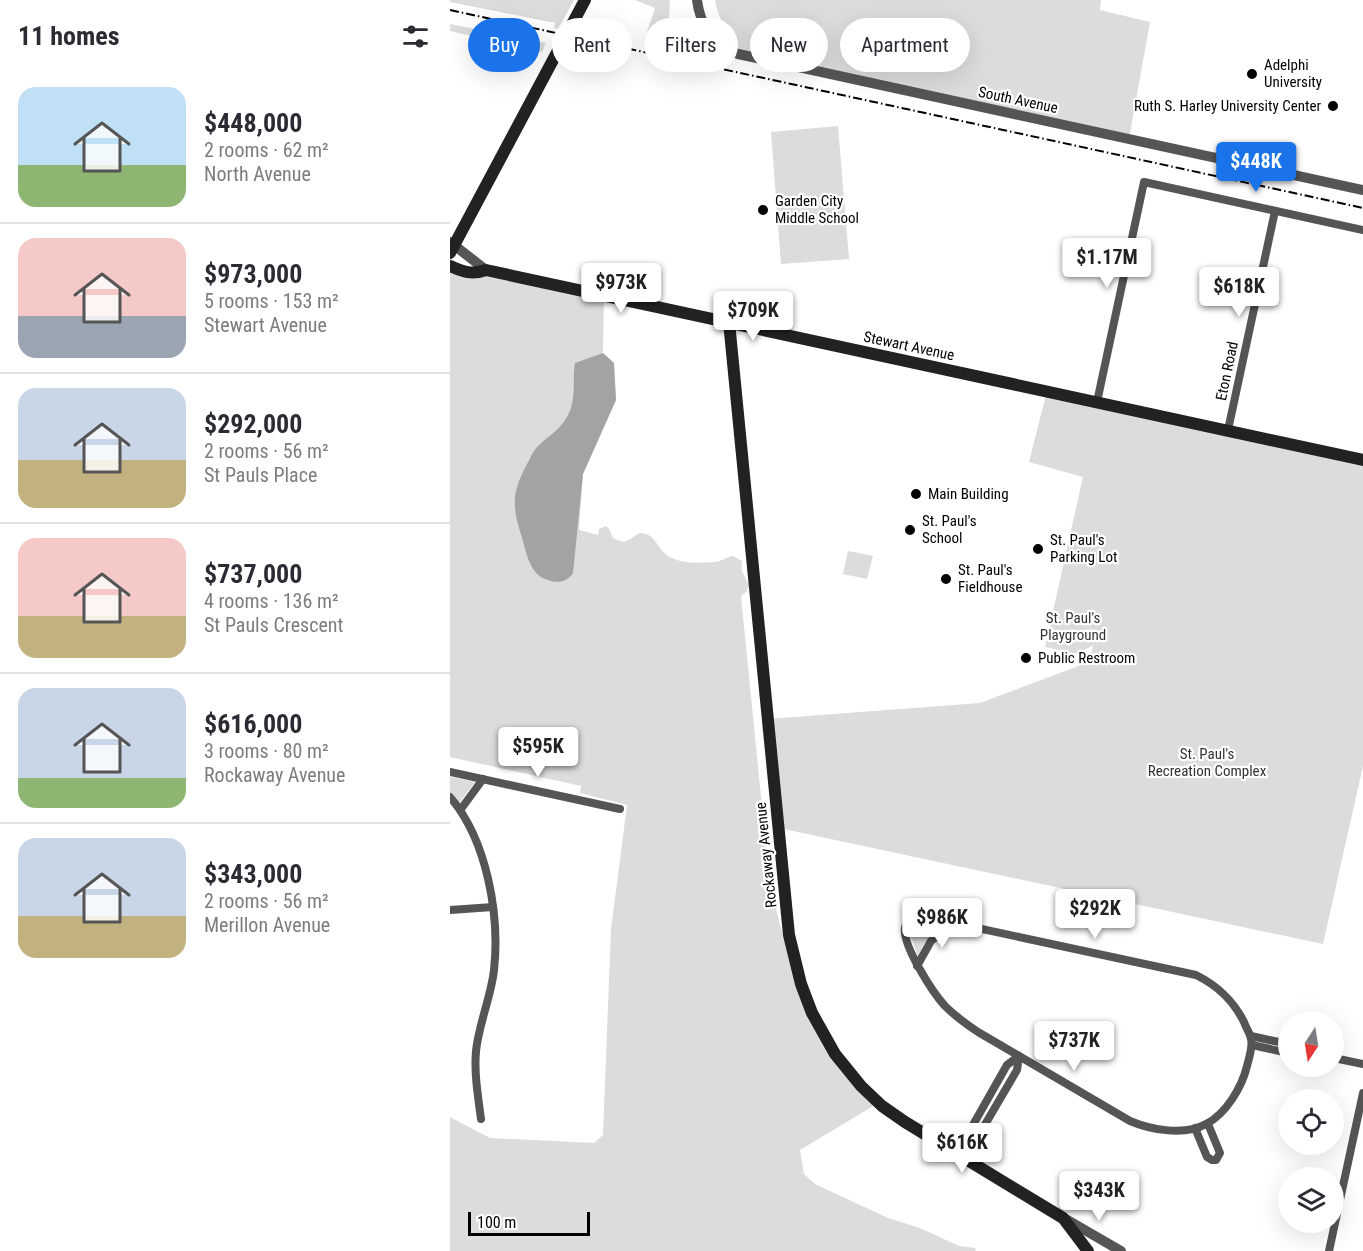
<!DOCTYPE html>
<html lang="en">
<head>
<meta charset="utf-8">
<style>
  body { margin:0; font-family:"Roboto Condensed",sans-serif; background:#f2f2f3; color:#2b2b33; height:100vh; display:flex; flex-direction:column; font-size:22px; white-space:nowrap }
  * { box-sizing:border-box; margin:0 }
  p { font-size:20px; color:#7c7c81 }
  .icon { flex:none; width:33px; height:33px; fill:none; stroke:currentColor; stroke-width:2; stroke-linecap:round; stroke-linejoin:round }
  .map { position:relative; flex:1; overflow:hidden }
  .drawer { display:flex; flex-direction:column; background:#fff; width:450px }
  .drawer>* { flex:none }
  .hud { position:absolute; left:18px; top:18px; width:570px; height:54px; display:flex; gap:12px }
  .needle { width:39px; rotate:192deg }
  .fabs { position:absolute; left:828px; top:1011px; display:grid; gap:12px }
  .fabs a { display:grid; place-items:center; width:66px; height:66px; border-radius:50%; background:#fff; box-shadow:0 6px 24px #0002; font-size:30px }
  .scale { position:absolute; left:18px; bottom:15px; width:122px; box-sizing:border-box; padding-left:6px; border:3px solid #000; border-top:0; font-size:16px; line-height:21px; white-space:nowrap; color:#000; -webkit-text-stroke:4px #fff; paint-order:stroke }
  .price { position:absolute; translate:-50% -51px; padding:0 14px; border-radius:6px; background:#fff; color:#222; font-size:20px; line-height:39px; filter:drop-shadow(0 2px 3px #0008) }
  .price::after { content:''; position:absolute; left:50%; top:36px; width:18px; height:14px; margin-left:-9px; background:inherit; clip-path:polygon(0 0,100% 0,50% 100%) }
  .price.selected { background:#1a73e8; color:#fff }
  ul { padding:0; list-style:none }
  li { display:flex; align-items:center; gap:18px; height:150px; padding:0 18px }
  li+li { border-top:2px solid #e1e1e2 }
  li span { display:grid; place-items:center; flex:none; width:168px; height:120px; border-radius:18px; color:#555 }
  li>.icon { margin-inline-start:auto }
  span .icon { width:72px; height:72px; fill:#fffc; stroke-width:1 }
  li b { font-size:26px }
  h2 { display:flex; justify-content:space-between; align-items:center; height:72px; padding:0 18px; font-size:26px }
  .tag { padding:0 21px; border-radius:27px; background:#fff; box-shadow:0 6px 24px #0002; font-size:21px; line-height:54px }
  .tag.selected { background:#1a73e8; color:#fff }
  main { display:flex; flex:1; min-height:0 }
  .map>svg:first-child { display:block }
  .green { fill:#dcdcdc }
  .water { fill:#a3a3a3 }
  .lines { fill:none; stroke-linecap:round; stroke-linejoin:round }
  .minor { stroke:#555; stroke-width:8 }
  .tertiary { stroke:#555; stroke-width:10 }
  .secondary { stroke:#222; stroke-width:12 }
  .rail { stroke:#000; stroke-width:2; stroke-dasharray:9 3 1.5 3; stroke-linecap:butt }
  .poi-dot { fill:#000; stroke:#fff; stroke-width:2 }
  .labels { text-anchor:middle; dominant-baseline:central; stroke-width:4.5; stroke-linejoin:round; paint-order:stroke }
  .poi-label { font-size:15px; fill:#000; stroke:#fff; text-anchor:start }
  .street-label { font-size:15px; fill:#000; stroke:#fff }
  .park-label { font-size:15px; fill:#333; stroke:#fff }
</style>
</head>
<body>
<main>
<section class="drawer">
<h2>11 homes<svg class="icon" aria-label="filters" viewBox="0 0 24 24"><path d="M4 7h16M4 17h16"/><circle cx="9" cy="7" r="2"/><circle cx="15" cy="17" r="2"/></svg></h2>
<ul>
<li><span style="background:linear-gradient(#bfe0f5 65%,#8fb573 0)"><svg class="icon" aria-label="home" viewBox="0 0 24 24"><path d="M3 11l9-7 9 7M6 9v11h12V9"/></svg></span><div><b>$448,000</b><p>2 rooms · 62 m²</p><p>North Avenue</p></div></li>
<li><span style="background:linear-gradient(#f6c9c9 65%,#9aa5b1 0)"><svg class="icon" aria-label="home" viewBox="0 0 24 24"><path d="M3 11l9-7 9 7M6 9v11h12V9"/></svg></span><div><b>$973,000</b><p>5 rooms · 153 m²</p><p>Stewart Avenue</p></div></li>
<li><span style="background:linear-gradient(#c9d6e8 60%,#c2b280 0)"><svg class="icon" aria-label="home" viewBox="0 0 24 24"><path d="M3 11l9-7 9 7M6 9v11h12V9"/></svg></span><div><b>$292,000</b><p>2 rooms · 56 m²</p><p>St Pauls Place</p></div></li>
<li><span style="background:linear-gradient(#f6c9c9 65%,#c2b280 0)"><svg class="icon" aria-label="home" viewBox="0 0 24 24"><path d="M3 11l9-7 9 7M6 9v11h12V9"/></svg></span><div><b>$737,000</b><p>4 rooms · 136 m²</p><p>St Pauls Crescent</p></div></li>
<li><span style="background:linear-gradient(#c9d6e8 75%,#8fb573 0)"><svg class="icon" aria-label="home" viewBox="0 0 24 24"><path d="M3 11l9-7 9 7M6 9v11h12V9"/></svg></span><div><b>$616,000</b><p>3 rooms · 80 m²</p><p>Rockaway Avenue</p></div></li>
<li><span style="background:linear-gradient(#c9d6e8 65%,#c2b280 0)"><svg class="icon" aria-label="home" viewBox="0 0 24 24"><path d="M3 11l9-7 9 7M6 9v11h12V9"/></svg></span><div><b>$343,000</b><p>2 rooms · 56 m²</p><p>Merillon Avenue</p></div></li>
</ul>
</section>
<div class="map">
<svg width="913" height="1251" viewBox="0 0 913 1251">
  <rect width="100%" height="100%" fill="#fff"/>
  <g class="green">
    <polygon points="0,0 124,0 108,29 104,28 105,22 100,22 0,2"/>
    <polygon points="185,0 220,0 219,19 209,46 194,41 205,8"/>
    <path d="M265 0H651L650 10 700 22 679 139 291 51C280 35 268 20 265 0Z"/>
    <polygon points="0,24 96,43 92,52 0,31"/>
    <polygon points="388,126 399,259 331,264 321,132"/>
    <path d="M0 258 12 265 154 295 153 353 164 363 166 400 133 474 129 530 148 535 149 529 156 526 159 529 163 538C177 546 179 538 190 533 207 533 207 552 222 558 234 564 252 563 265 562 272 561 277 557 283 556L292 561V571L299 585 296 592 291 596 320 887 342 969 366 1025 425 1105 350 1150 354 1174 365 1184 438 1218 470 1228 509 1246 525 1248 526 1251H0V1117L40 1138 144 1143 153 1135 161 929 177 805 130 793 131 786 0 757Z"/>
    <polygon points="597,391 913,459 913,766 873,944 329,828 318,719 530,703 639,662 643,645 628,654 595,647 633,477 579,462"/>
    <polygon points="398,551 423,556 417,579 393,574"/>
    <polygon points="0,777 25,782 9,803 0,793"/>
    <path d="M467 921 493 925C480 937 474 940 468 957L459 931 460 926Z"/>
  </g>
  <path class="water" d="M153 353 164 363 166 400 133 474 123 573C116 584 103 584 91 577 80 570 76 553 73 541 63 509 60 496 76 466 80 459 83 451 88 446 98 436 110 430 117 417 127 400 122 382 125 363Z"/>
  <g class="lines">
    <g class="minor">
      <polyline points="647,402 694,182 913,230"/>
      <polyline points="778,430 825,211"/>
      <polyline points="0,772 170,809"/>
      <path d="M0 797C37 840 50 915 44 970 41 997 29 1023 26 1051 24 1073 28 1096 31 1119"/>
      <polyline points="11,809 33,779"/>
      <polyline points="0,910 43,907"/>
      <path d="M467 915 746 975C768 986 783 1000 794 1022 796 1028 800 1033 801 1039 803 1047 799 1058 797 1066 792 1087 776 1114 756 1124 735 1136 701 1130 680 1121L528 1032C516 1024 505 1016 495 1006 483 993 452 945 455 928 456 921 461 917 467 915Z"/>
      <polyline points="467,966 481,941 504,922"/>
      <polyline points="801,1036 838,1044"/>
      <polyline points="802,1045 838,1053"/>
      <polygon points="569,1056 567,1070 523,1145 511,1156 515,1139 557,1065"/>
      <polyline points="884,1058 913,1064"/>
      <polyline points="745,1128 757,1157 762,1160 766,1160 770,1153 758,1124"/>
      <polyline points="879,1251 913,1093"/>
    </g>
    <g class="tertiary">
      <path d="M247 0C250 26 263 43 288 54L913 190"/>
      <polyline points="0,242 36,270"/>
      <polyline points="614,1218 671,1251"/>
    </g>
    <g class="secondary">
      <polyline points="0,253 135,0"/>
      <path d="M0 266C13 272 22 275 36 270L913 460"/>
      <polyline points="279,322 339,935 351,984 362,1013 385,1054 411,1086 432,1106 455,1122 613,1218 638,1251"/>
    </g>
    <polyline class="rail" points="0,10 913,208"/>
  </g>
  <g class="poi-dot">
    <circle cx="802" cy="74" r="6"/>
    <circle cx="883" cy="106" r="6"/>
    <circle cx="313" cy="210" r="6"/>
    <circle cx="466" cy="494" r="6"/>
    <circle cx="460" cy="530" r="6"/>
    <circle cx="588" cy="549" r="6"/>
    <circle cx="496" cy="579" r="6"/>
    <circle cx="576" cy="658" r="6"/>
  </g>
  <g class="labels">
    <g class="poi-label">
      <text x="814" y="65">Adelphi<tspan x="814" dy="17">University</tspan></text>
      <text x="871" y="106" text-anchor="end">Ruth S. Harley University Center</text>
      <text x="325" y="201">Garden City<tspan x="325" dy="17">Middle School</tspan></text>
      <text x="478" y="494">Main Building</text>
      <text x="472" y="521">St. Paul's<tspan x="472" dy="17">School</tspan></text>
      <text x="600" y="540">St. Paul's<tspan x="600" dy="17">Parking Lot</tspan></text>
      <text x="508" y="570">St. Paul's<tspan x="508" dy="17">Fieldhouse</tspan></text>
      <text x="588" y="658">Public Restroom</text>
    </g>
    <g class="street-label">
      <text transform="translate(568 100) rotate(12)">South Avenue</text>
      <text transform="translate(459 346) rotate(12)">Stewart Avenue</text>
      <text transform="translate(777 371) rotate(-78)">Eton Road</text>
      <text transform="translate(316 855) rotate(-96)">Rockaway Avenue</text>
    </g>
    <g class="park-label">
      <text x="623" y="618">St. Paul's<tspan x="623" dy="17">Playground</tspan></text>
      <text x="757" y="754">St. Paul's<tspan x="757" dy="17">Recreation Complex</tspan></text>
    </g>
  </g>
</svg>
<div class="fabs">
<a><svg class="needle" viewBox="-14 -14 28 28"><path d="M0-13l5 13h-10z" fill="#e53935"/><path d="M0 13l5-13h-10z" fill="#7c7c81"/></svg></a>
<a><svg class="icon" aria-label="locate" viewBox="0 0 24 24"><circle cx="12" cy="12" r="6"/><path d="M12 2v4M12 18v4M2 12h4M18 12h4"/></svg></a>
<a><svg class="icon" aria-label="layers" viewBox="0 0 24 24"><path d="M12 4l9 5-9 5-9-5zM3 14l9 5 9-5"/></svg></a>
</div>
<div class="scale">100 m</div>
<b class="price selected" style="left:806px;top:193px">$448K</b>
<b class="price" style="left:657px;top:289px">$1.17M</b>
<b class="price" style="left:171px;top:314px">$973K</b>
<b class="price" style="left:789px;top:318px">$618K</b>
<b class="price" style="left:303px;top:342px">$709K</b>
<b class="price" style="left:88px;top:778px">$595K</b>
<b class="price" style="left:645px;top:940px">$292K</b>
<b class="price" style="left:492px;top:949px">$986K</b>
<b class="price" style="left:624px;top:1072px">$737K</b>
<b class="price" style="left:512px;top:1174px">$616K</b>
<b class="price" style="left:649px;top:1222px">$343K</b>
<div class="hud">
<a class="tag selected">Buy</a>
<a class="tag">Rent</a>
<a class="tag">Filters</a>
<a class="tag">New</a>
<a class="tag">Apartment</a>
</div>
</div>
</main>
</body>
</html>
